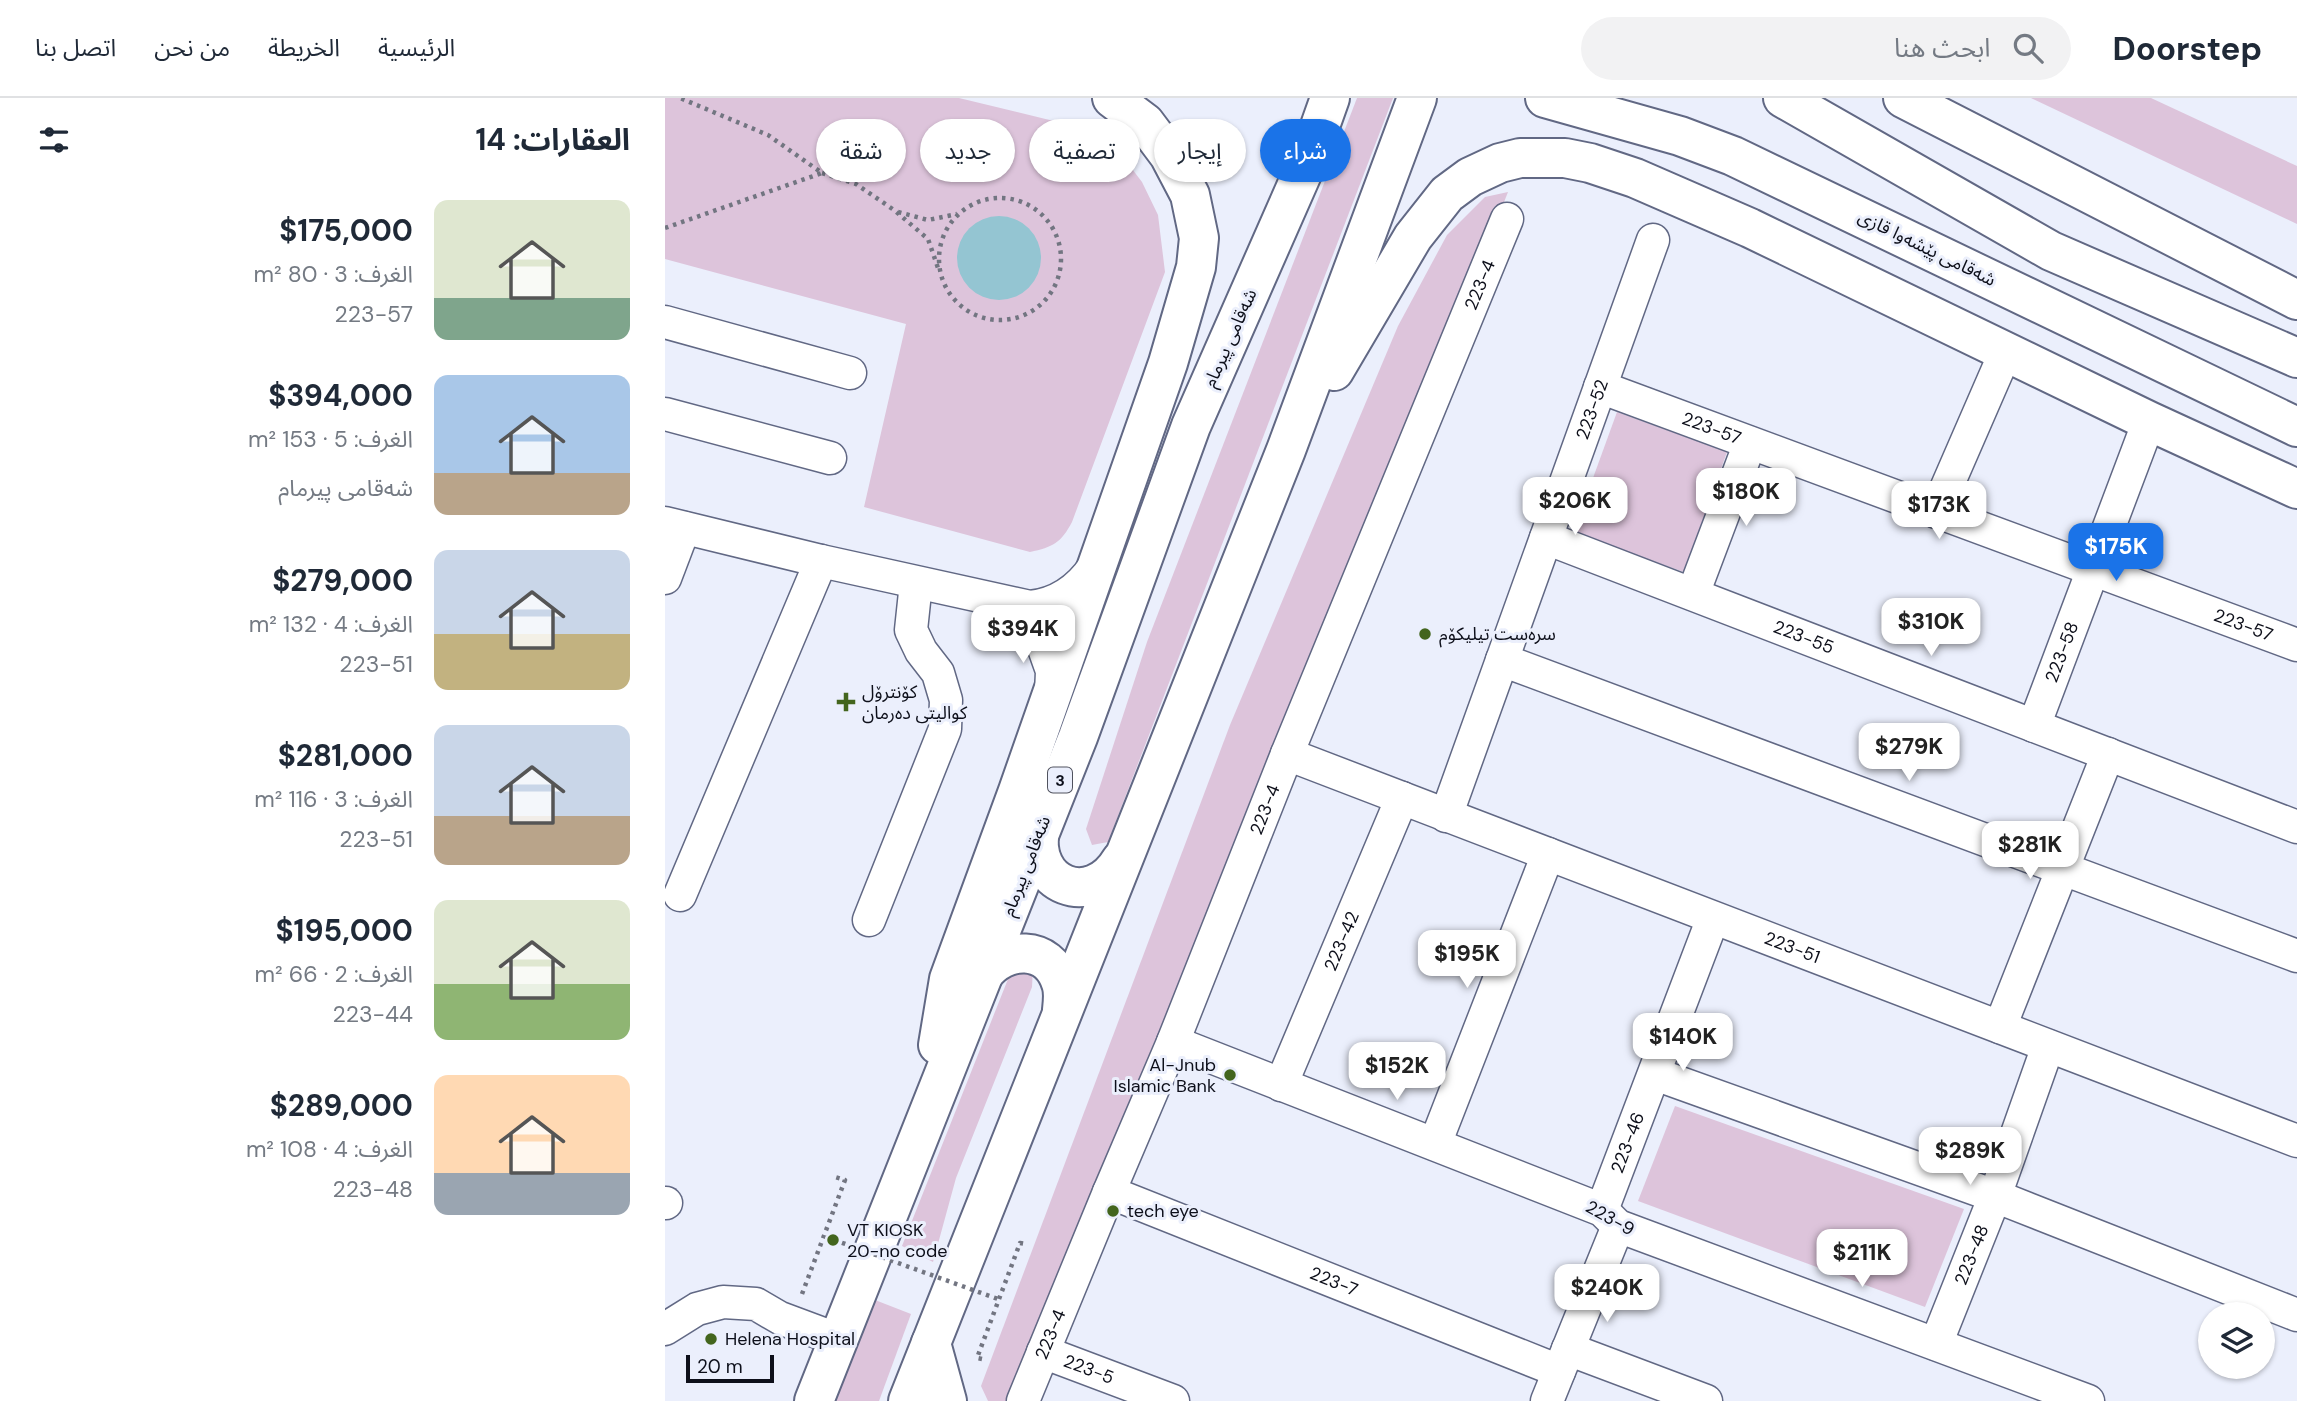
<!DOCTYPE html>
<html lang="ar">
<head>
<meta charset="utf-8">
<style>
  body { margin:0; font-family:"DM Sans","Noto Sans Arabic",sans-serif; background:#f2f2f3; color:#1f2937; direction:rtl; height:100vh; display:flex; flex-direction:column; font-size:26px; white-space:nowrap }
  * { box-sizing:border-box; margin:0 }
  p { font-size:23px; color:#747a83 }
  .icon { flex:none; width:38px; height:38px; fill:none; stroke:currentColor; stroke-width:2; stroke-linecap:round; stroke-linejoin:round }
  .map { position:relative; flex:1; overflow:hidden; direction:ltr }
  .details { display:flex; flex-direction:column; background:#fff; width:665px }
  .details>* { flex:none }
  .banner { position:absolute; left:21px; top:21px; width:665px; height:63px; direction:rtl; display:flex; gap:14px }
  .tools { position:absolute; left:1533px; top:1204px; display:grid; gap:14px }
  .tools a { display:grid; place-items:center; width:77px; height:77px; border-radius:50%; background:#fff; box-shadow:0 2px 5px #0004; font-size:35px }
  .scale { position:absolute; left:21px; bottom:18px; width:88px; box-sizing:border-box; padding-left:7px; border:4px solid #0d0f1a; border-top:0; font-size:19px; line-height:24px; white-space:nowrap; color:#0d0f1a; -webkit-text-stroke:5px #ebeffc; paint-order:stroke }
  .price { position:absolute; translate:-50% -60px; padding:0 16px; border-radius:14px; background:#fff; color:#222; font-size:23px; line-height:46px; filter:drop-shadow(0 2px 4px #0008) }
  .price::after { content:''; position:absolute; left:50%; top:42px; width:21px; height:16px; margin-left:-10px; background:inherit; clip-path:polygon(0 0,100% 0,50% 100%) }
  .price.active { background:#1a73e8; color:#fff }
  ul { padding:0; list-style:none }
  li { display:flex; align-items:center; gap:21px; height:175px; padding:0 35px }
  li span { display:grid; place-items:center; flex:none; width:196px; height:140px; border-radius:14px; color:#555 }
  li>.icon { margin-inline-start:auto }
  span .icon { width:84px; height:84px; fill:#fffc; stroke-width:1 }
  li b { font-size:30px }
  h2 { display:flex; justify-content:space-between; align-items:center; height:84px; padding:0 35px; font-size:30px }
  .chip { padding:0 24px; border-radius:32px; background:#fff; box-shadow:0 2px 5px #0004; font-size:24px; line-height:63px }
  .chip.active { background:#1a73e8; color:#fff }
  header { display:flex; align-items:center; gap:42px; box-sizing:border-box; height:98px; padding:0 35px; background:#fff; border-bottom:2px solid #e0e1e3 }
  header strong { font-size:33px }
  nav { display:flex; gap:38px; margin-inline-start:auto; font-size:24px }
  .search { width:490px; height:63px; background:#f2f2f3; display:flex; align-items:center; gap:18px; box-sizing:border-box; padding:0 24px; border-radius:38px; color:#747a83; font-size:26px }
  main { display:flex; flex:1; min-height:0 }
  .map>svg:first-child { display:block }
  .green { fill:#ddc4db }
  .water { fill:#94c5d2 }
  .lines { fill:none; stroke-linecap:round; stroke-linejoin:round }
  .minor-casing { stroke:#616884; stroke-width:35 }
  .major-casing { stroke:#616884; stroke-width:42 }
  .highway-casing { stroke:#616884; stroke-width:42 }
  .path { stroke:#727581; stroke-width:4.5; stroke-dasharray:3.5 5; stroke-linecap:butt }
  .minor { stroke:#fff; stroke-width:32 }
  .major { stroke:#fff; stroke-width:38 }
  .highway { stroke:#fff; stroke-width:38 }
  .path-bridge { stroke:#727581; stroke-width:4.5; stroke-dasharray:3.5 5; stroke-linecap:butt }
  .poi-dot { fill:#43651d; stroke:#ebeffc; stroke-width:2.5 }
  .labels { text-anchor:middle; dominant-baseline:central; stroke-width:6; stroke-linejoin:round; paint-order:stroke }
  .shield { fill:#ebeffc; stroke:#50525e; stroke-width:2 }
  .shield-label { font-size:16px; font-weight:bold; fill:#0d0f1a }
  .street-label { font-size:18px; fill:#0d0f1a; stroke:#ebeffc }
  .poi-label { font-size:18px; fill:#0d0f1a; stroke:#ebeffc; text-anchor:start }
</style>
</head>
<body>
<header>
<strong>Doorstep</strong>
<div class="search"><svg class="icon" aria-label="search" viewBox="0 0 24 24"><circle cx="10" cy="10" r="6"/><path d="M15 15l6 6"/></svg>ابحث هنا</div>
<nav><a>الرئيسية</a><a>الخريطة</a><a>من نحن</a><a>اتصل بنا</a></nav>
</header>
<main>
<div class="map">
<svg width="1632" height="1303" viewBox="0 0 1632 1303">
  <rect width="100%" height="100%" fill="#ebeffc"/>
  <g class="green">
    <path d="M0 0H294L405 27 452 51 477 84 493 117 500 174 407 424C396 445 388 449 365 454L199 409 241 226 0 161Z"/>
    <polygon points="692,0 728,0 443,744 427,747 421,731 482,544"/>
    <polygon points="1366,0 1486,0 1632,68 1632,126"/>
    <polygon points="843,94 616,670 350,1303 323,1303 316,1288 565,627 733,228 782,137 820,99"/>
    <polygon points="952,314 1062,354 1019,474 908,435"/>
    <polygon points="368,870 367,889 291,1080 268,1164 237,1148 347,871"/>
    <polygon points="1010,1008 1299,1111 1260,1209 973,1103"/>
    <polygon points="210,1202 246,1216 214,1303 171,1303"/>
  </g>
  <circle class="water" cx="334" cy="160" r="42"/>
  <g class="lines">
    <g class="minor-casing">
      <g id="minor">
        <polyline points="0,224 185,275"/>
        <path id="s1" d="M935 289 1632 547"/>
        <polyline points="0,316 165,360"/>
        <polyline points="1271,414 1341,253"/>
        <path d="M0 425 156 463 365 509C393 506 414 491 429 469"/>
        <path id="s2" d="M881 440 1632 729"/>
        <polyline points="0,480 19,430"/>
        <polyline points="1028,496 1085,345"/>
        <polyline points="344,506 361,515 371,528 387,573 386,597"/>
        <polyline points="837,562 1632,858"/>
        <path id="s3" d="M1369 628 1484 323"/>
        <path id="s4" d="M622 656 1632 1043"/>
        <path id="s5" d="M781 718 988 142"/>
        <polyline points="15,797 156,463"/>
        <polyline points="204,822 280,631 281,602 273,575 256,553 246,532 251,485"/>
        <polyline points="1335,929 1443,656"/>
        <polyline points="508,944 937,1112 953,1128 1423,1303"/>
        <polyline points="990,976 1330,1098 1632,1217"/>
        <path id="s6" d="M616 987 737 700"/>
        <polyline points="770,1046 883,756"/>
        <path id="s7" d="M444 1094 894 1273"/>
        <polyline points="0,1105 1,1105"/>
        <path id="s8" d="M937 1112 1048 820"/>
        <polyline points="0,1231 32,1211 58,1204 91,1206 115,1220 174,1242"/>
        <path id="s9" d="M1271 1246 1330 1098 1383 948"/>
        <polyline points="903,1251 1041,1303"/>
        <path id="s10" d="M378 1254 508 1303"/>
        <path id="s11" d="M358 1303 444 1094 508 944 622 656 842 121"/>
        <polyline points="882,1303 953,1128"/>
      </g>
    </g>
    <g class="major-casing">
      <polyline id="major" points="266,1245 282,1303"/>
    </g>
    <g class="highway-casing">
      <g id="highway">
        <polyline points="880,0 1015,38 1068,58 1632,329"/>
        <polyline points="1118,0 1386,153 1632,260"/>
        <polyline points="1238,0 1632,202"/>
        <polyline points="669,273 748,139 782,96 805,79 835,65 855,60 900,60 925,65 970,80 1085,130 1484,323 1632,391"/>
        <path d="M375 730C364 788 426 812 456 762"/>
        <path d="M318 877C339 848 384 846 396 885 399 893 398 903 397 912"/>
        <polyline points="273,947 284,881 353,693 503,265 531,169 534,140 525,97 504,57 480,25 447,0"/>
        <polyline points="149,1303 413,639 526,328 643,62 665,0"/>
        <polyline points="243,1303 621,352 752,0"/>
      </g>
    </g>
    <g class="path">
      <polyline points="157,75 191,86 229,112 263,141 273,170"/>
      <circle cx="335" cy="161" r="61"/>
      <polyline points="233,114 263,122 292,116"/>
      <polyline points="0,130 157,75 103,37 15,0"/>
      <polyline points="137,1196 180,1082 167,1078"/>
      <polyline points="317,1261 312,1260 355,1145 361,1146"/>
    </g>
    <use href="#minor" class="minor"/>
    <use href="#major" class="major"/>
    <use href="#highway" class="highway"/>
    <polyline class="path-bridge" points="161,1139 333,1201"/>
  </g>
  <g class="poi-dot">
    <circle cx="760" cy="536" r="7"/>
    <path d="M177.5 593.5h7v7h7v7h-7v7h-7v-7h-7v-7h7z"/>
    <circle cx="565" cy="977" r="7"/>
    <circle cx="448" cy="1113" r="7"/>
    <circle cx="168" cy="1142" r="7"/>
    <circle cx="46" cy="1241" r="7"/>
  </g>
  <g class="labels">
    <rect class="shield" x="383" y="669.5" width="24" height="25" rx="5"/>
    <g class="shield-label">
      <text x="395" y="682">3</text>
    </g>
    <g class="street-label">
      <text transform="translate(1262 150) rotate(26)">شەقامی پێشەوا قازی</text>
      <text stroke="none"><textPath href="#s11" startOffset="1206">223-4</textPath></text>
      <text transform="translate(565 240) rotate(-66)">شەقامی پیرمام</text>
      <text stroke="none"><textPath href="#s5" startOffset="432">223-52</textPath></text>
      <text stroke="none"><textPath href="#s1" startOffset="119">223-57</textPath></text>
      <text stroke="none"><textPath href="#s1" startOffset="686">223-57</textPath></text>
      <text stroke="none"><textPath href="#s2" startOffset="276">223-55</textPath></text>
      <text stroke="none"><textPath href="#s3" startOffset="79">223-58</textPath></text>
      <text stroke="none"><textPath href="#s11" startOffset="639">223-4</textPath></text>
      <text transform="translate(361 768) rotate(-69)">شەقامی پیرمام</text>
      <text stroke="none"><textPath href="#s6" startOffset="156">223-42</textPath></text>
      <text stroke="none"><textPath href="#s4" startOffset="541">223-51</textPath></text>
      <text stroke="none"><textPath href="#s8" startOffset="72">223-46</textPath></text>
      <text transform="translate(945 1120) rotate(29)">223-9</text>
      <text stroke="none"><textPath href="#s9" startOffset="96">223-48</textPath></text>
      <text stroke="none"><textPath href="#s7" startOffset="242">223-7</textPath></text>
      <text stroke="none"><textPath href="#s11" startOffset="72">223-4</textPath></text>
      <text stroke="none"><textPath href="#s10" startOffset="49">223-5</textPath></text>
    </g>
    <g class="poi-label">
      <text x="774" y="536">سره‌ست تیلیکۆم</text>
      <text x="197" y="594">کۆنترۆل<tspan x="197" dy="21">کوالیتی دەرمان</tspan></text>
      <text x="551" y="967" text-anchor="end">Al-Jnub<tspan x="551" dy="21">Islamic Bank</tspan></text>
      <text x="462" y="1113">tech eye</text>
      <text x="182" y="1132">VT KIOSK<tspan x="182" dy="21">20-no code</tspan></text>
      <text x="60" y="1241">Helena Hospital</text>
    </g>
  </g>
</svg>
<div class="tools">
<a><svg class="icon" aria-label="layers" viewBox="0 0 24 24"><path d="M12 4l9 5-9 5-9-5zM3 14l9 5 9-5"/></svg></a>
</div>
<div class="scale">20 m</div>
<b class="price" style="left:1081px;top:430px">$180K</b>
<b class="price" style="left:910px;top:439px">$206K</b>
<b class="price" style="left:1274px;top:443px">$173K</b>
<b class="price active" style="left:1451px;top:485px">$175K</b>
<b class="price" style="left:1266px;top:560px">$310K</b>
<b class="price" style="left:358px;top:567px">$394K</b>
<b class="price" style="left:1244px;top:685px">$279K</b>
<b class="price" style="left:1365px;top:783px">$281K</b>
<b class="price" style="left:802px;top:892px">$195K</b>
<b class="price" style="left:1018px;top:975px">$140K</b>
<b class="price" style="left:732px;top:1004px">$152K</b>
<b class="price" style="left:1305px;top:1089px">$289K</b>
<b class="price" style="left:1197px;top:1191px">$211K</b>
<b class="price" style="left:942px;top:1226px">$240K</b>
<div class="banner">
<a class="chip active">شراء</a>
<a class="chip">إيجار</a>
<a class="chip">تصفية</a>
<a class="chip">جديد</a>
<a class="chip">شقة</a>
</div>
</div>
<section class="details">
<h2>العقارات: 14<svg class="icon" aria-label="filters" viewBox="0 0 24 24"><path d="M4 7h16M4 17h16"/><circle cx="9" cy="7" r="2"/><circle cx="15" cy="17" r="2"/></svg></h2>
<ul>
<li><span style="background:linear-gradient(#dfe7d0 70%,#7fa58c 0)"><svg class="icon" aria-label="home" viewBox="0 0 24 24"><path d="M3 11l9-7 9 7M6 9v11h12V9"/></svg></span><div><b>$175,000</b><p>الغرف: 3 · 80 m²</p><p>223-57</p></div></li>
<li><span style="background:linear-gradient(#a9c7e8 70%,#b9a48a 0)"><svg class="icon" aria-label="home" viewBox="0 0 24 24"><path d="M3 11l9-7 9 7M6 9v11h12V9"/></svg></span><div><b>$394,000</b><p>الغرف: 5 · 153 m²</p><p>شەقامی پیرمام</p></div></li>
<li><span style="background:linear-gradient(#c9d6e8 60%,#c2b280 0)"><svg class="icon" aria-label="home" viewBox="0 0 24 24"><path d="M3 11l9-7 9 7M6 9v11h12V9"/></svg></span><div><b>$279,000</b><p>الغرف: 4 · 132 m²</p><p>223-51</p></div></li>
<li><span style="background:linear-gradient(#c9d6e8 65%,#b9a48a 0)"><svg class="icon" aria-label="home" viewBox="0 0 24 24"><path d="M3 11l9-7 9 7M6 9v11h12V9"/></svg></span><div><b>$281,000</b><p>الغرف: 3 · 116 m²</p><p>223-51</p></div></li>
<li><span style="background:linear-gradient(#dfe7d0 60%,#8fb573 0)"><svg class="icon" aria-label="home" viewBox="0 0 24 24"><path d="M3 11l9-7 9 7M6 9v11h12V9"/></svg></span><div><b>$195,000</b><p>الغرف: 2 · 66 m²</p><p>223-44</p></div></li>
<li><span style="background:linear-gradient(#ffd9b3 70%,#9aa5b1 0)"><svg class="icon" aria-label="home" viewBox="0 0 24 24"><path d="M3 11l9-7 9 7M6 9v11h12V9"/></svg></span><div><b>$289,000</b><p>الغرف: 4 · 108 m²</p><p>223-48</p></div></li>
</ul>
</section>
</main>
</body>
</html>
